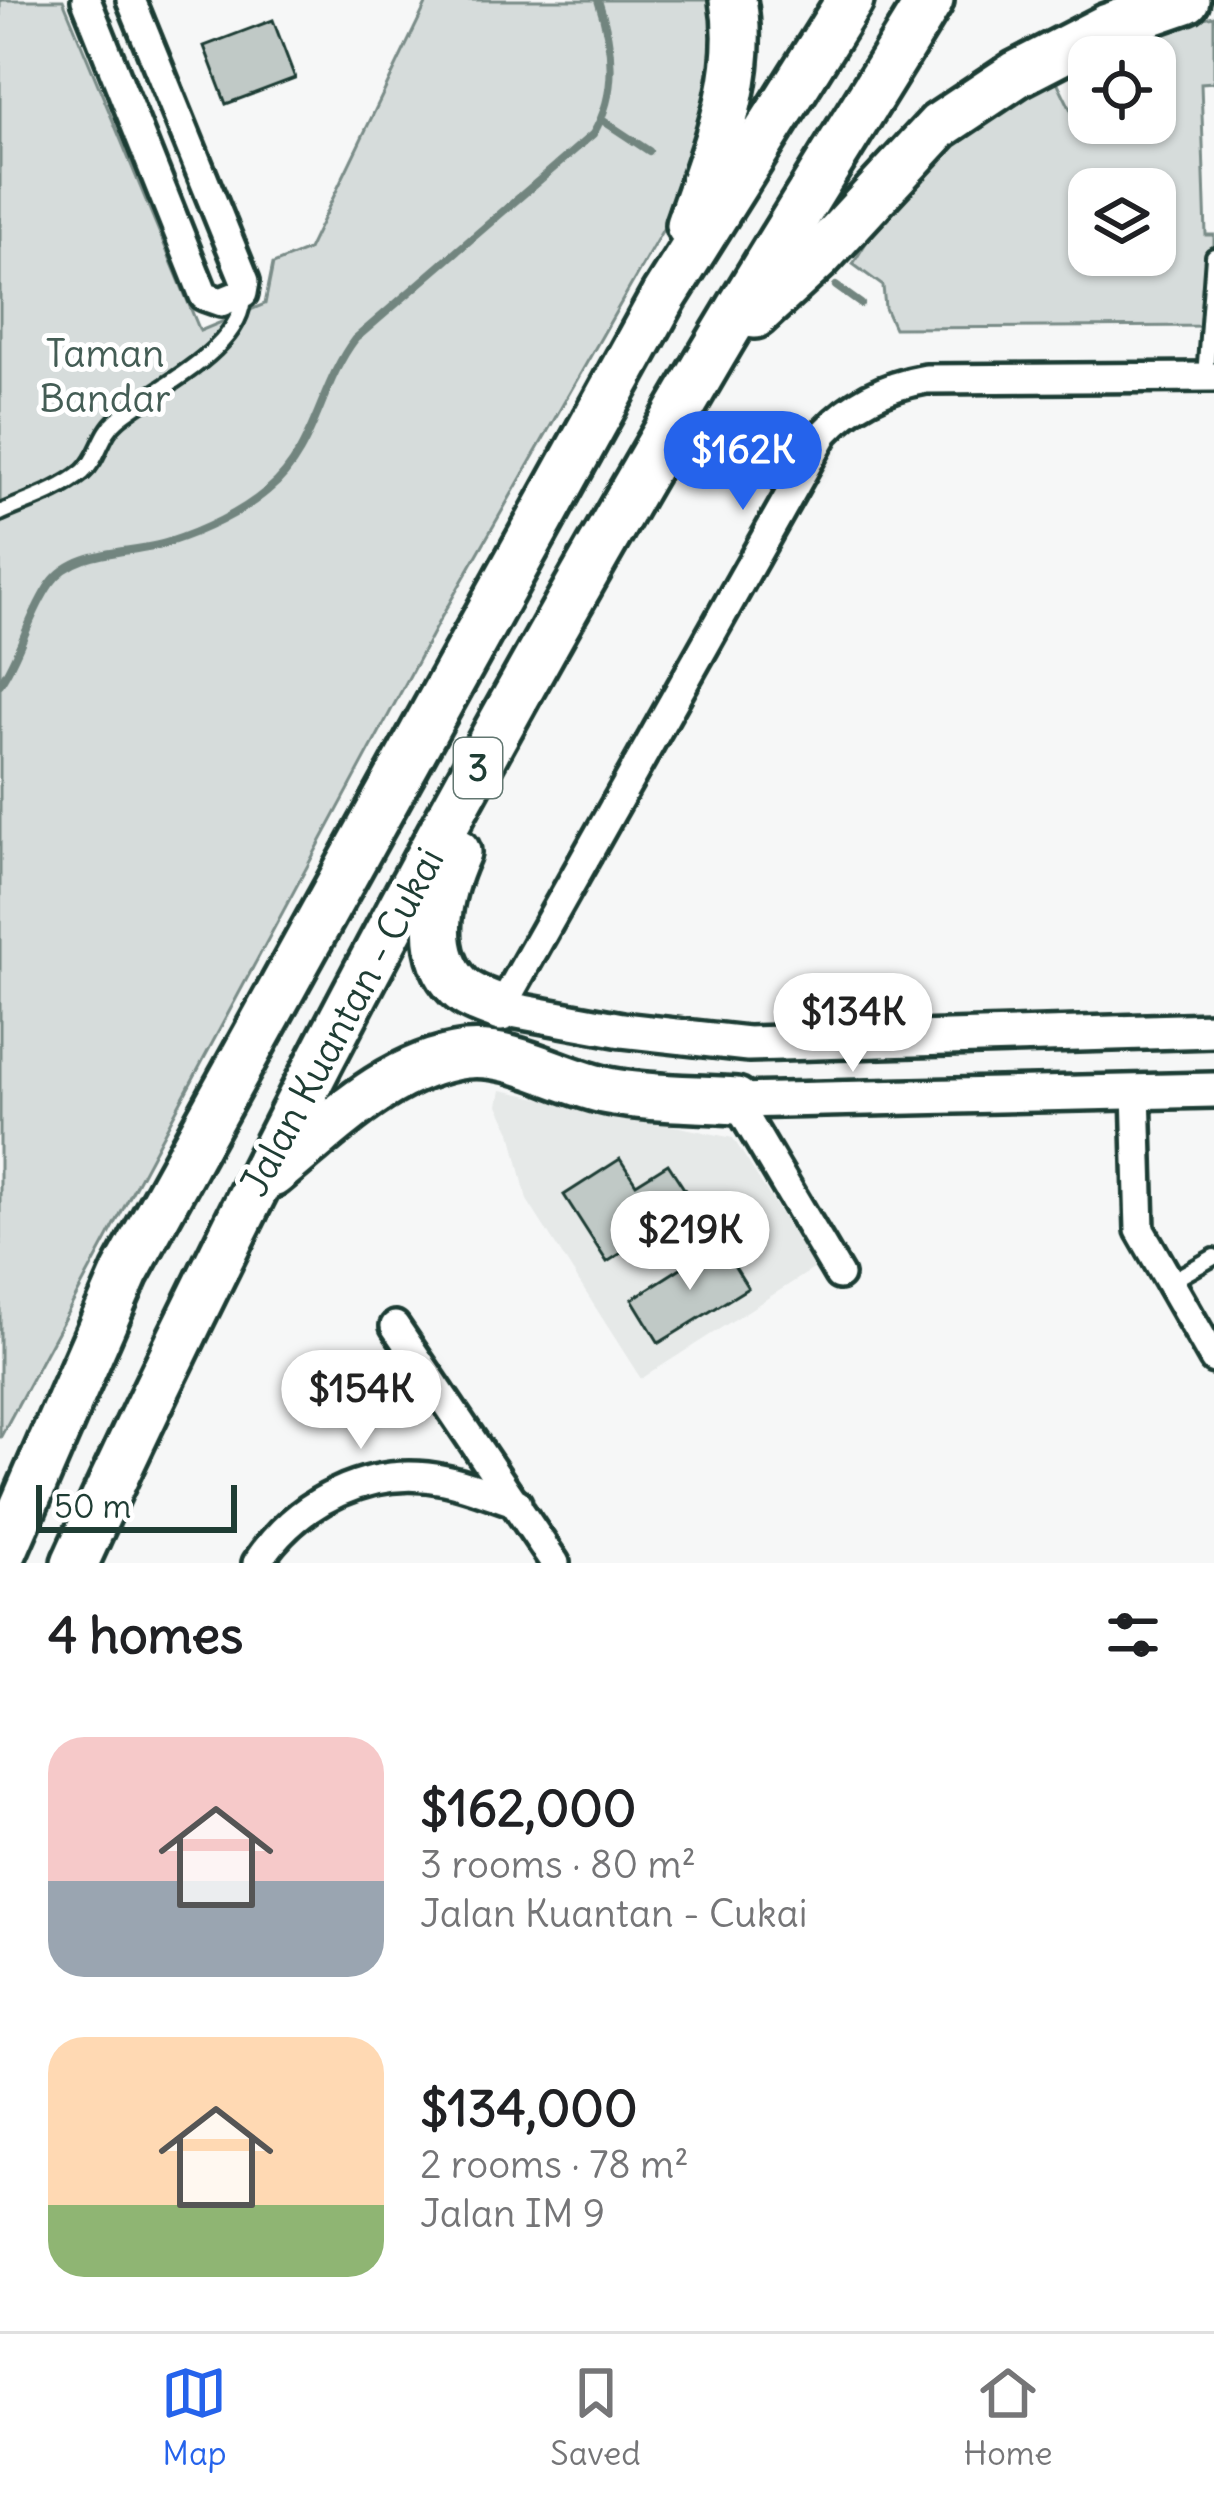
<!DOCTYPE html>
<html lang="en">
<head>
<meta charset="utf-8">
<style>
  body { margin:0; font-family:Delius,sans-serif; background:#f2f2f2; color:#202124; height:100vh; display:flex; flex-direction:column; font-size:45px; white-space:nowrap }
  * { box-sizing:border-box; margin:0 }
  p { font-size:39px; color:#757577 }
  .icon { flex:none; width:66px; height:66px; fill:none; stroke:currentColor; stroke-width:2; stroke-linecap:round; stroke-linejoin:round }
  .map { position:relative; height:1563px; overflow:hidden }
  .details { display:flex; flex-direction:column; background:#fff; flex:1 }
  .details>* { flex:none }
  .buttons { position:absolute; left:1068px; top:36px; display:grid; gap:24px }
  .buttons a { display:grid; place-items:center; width:108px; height:108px; border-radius:24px; background:#fff; box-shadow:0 3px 9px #0004; font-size:60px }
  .scale { position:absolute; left:36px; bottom:30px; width:201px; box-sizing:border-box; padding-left:12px; border:6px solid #1f3d34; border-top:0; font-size:33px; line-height:42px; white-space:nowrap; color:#1f3d34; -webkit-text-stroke:9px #fff; paint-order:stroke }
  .price { position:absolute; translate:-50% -102px; padding:0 27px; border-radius:42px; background:#fff; color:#222; font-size:39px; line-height:78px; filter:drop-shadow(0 3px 6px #0008) }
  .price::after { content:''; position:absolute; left:50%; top:72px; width:36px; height:27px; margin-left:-18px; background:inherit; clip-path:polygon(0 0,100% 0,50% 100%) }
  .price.on { background:#2563eb; color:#fff }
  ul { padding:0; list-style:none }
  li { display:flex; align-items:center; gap:36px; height:300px; padding:0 48px }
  li span { display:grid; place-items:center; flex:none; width:336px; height:240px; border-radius:36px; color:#555 }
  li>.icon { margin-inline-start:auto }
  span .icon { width:144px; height:144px; fill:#fffc; stroke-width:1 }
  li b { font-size:51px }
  h2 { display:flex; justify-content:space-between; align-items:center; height:144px; padding:0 48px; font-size:51px }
  .tab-bar { display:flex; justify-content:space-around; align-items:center; height:168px; border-top:3px solid #e0e0e0; background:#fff; font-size:33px; color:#757577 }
  .tab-bar a { display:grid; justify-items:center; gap:6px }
  .tab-bar .on { color:#2563eb }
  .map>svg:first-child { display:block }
  .built { fill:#e6e9e8 }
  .green { fill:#d6dcdb; stroke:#7a8c88; stroke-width:3; fill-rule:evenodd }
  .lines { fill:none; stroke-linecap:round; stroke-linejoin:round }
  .stream { stroke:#72857f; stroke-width:8 }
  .building { fill:#c0c9c6; stroke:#1f3d34; stroke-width:3 }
  .service-casing { stroke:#1f3d34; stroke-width:22 }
  .minor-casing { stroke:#1f3d34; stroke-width:36 }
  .tertiary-casing { stroke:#1f3d34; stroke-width:42 }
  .trunk-casing { stroke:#1f3d34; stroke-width:54 }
  .service { stroke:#fff; stroke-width:14 }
  .minor { stroke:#fff; stroke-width:27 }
  .tertiary { stroke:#fff; stroke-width:33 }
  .trunk { stroke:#fff; stroke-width:45 }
  .labels { text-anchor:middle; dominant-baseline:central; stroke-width:10; stroke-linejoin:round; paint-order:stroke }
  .shield { fill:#fff; stroke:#627771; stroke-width:3 }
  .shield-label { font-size:36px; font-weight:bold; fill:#1f3d34 }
  .park-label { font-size:39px; fill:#445d55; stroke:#fff }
  .street-label { font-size:39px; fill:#1f3d34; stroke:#fff }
</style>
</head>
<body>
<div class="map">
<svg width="1214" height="1563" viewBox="0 0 1214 1563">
  <rect width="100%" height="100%" fill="#f6f7f7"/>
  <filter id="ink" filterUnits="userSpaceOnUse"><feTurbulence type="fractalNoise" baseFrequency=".00833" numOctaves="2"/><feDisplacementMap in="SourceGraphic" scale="24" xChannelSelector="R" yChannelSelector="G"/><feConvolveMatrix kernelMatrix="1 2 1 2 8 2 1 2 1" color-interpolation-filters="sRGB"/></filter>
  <g filter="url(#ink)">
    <polygon class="built" points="501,1090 733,1138 815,1268 641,1379 527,1200 511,1132 498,1105"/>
    <g class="green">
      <polygon points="0,0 63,0 200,331 265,304 273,264 308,250 428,0 711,0 713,80 682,196 438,623 0,1438"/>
      <path d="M1214 16V82L1201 83 1206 235H1214V326L894 328 885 308 883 286 853 264 894 197 951 136 1052 71 1087 143 1140 123H1155V57H1124L1118 41 1160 26ZM1089 189H1155V255H1089Z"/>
    </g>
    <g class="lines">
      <g class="stream">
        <polyline points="602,120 649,151"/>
        <polyline points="836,286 861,304"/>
        <path d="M0 684C21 653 29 614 50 584 76 547 131 555 169 542 203 531 241 513 268 490 315 452 319 386 355 339L593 134C618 93 613 44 598 0"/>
      </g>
    </g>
    <g class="building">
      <polygon points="273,20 295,78 226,104 204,46"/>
      <polygon points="620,1159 636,1184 668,1164 696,1207 607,1262 564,1195"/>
      <polygon points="720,1243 748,1288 659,1343 632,1299"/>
    </g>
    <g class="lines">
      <g class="service-casing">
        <g id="service">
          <polyline points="1205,377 1214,256"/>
          <path d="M0 513C27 501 60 491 83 472 100 457 100 434 118 419 155 388 245 349 243 293"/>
          <polyline points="1168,1283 1214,1257"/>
        </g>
      </g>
      <g class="minor-casing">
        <g id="minor">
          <polyline points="86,0 204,296 221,302 243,293 245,281 131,0"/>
          <path d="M501 1008 825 432C853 402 886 386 926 379L1214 377"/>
          <polyline points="1136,1091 1140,1230 1214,1359"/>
          <polyline points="736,1101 839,1275"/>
          <polyline points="395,1326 555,1563"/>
          <path d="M257 1563C297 1501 371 1464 445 1480 469 1485 493 1495 517 1503"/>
        </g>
      </g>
      <g class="tertiary-casing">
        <g id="tertiary">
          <polyline points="501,1008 622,1030 748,1044 1214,1030"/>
          <polyline points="736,1101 1214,1090"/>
        </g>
      </g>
      <g class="trunk-casing">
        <g id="trunk">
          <path d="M689 225C713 154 747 76 733 0"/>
          <polyline points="755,315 818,257 939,126 1017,74 1108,27 1186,0"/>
          <path d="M457 852C439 892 423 951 459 987 470 998 486 1002 501 1008"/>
          <path d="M272 1174C330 1127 388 1065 466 1055 514 1050 561 1082 608 1091 649 1099 694 1098 736 1101"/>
          <polyline points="0,1560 125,1273 664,296 850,0"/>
          <path d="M75 1563C264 1149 481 747 712 355 783 235 858 118 930 0"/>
        </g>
      </g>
      <use href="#service" class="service"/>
      <use href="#minor" class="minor"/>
      <use href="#tertiary" class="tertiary"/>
      <use href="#trunk" class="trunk"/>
    </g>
  </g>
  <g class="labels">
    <rect class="shield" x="454" y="738" width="48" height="60" rx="9"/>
    <g class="shield-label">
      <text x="478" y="768">3</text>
    </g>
    <g class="park-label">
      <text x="105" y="353">Taman<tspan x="105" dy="45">Bandar</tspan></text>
    </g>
    <g class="street-label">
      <text transform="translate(342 1022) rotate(-62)">Jalan Kuantan - Cukai</text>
    </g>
  </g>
</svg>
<div class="buttons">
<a><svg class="icon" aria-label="locate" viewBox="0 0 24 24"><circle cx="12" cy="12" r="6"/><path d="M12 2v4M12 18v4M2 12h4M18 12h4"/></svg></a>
<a><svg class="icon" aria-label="layers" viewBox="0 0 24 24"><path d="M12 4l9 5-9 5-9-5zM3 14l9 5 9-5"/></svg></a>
</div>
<div class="scale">50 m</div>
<b class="price on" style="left:743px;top:513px">$162K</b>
<b class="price" style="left:853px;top:1075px">$134K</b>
<b class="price" style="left:690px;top:1293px">$219K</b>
<b class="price" style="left:361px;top:1452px">$154K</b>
</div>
<section class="details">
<h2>4 homes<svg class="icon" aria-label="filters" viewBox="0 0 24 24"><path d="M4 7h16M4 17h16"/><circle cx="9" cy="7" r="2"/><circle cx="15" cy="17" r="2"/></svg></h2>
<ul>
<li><span style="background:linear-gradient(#f6c9c9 60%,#9aa5b1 0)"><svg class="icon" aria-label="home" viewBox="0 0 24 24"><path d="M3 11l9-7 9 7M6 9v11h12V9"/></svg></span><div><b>$162,000</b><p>3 rooms · 80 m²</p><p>Jalan Kuantan - Cukai</p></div></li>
<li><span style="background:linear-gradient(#ffd9b3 70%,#8fb573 0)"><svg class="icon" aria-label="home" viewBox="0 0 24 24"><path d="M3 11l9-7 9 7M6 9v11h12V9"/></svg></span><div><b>$134,000</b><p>2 rooms · 78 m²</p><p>Jalan IM 9</p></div></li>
</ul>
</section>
<nav class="tab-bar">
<a class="on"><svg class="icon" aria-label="map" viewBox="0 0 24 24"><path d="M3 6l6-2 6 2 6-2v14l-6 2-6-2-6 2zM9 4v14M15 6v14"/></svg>Map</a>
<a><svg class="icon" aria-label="saved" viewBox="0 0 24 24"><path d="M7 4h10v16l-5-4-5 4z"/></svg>Saved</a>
<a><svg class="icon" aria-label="home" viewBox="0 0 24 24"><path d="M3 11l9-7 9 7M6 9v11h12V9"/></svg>Home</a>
</nav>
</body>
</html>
